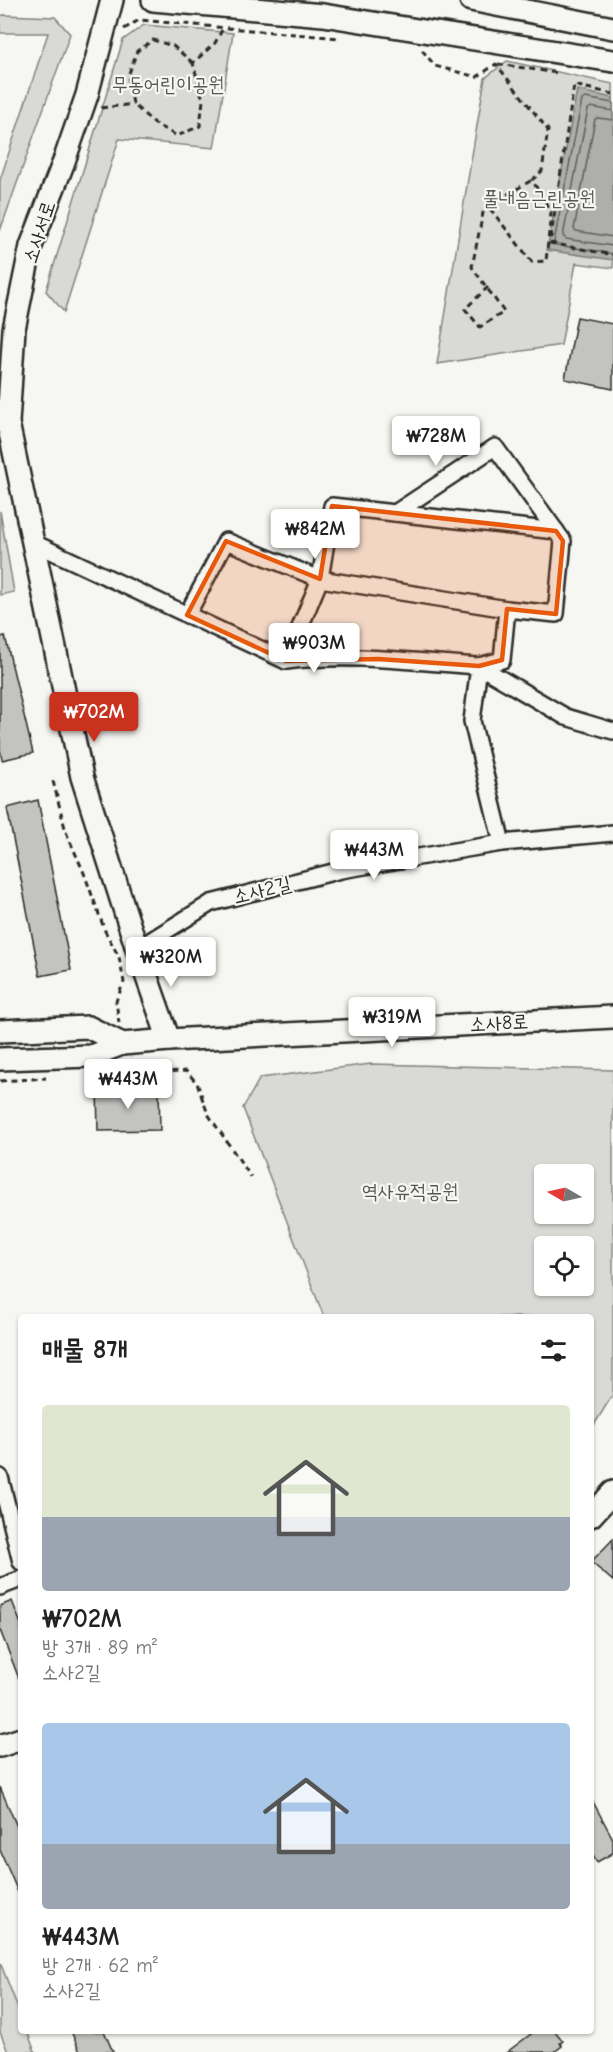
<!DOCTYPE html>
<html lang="ko">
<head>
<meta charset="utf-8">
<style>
  body { margin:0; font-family:"Comic Neue","Poor Story",sans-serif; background:#f2f2f2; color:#222; height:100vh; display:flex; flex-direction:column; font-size:22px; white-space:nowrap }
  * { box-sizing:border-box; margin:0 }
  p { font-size:20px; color:#767676 }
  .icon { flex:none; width:33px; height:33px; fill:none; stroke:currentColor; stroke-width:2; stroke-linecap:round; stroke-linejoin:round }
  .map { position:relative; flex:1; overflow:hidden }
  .panel { position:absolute; left:18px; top:1314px; width:576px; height:720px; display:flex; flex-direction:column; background:#fff; border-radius:6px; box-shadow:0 2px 4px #0004 }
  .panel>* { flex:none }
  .needle { width:39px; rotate:279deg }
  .fabs { position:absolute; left:534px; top:1164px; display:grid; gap:12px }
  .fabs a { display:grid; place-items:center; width:60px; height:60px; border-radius:6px; background:#fff; box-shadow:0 2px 4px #0004; font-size:30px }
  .price { position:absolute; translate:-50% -51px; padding:0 14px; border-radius:6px; background:#fff; color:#222; font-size:20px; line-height:39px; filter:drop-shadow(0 2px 3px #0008) }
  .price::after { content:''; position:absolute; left:50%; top:36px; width:18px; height:14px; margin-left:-9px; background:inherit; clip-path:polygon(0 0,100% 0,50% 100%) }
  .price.selected { background:#c8321e; color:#fff }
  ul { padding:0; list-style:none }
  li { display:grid; align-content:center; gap:12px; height:318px; padding:0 24px }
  li span { display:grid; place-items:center; height:186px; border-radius:6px; color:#555 }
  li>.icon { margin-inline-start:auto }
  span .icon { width:108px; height:108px; fill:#fffc; stroke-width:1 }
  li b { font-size:26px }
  h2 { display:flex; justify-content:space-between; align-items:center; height:72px; padding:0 24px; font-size:26px }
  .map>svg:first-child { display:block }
  .green { fill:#d9d9d5; stroke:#828280; stroke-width:1.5; fill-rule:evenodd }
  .water { fill:#aeaeab; stroke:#7a7a78; stroke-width:1.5 }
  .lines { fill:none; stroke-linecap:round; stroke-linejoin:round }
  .shore { stroke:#5f5f5e; stroke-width:1.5 }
  .building { fill:#c3c3c0; stroke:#2b2b2b; stroke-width:1.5 }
  .street-casing { stroke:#2b2b2b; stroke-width:20 }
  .secondary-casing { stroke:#2b2b2b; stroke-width:26 }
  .path { stroke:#2b2b2b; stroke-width:3; stroke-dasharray:6 4.5; stroke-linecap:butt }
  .street { stroke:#f6f6f2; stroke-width:15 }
  .secondary { stroke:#f6f6f2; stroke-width:21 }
  .marked { fill:#e8590c; fill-opacity:0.2; stroke:#e8590c; stroke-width:4.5; stroke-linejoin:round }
  .labels { text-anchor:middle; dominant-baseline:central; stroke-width:4.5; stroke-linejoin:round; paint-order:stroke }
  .park-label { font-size:20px; fill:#565656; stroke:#f6f6f2 }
  .street-label { font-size:20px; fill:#2b2b2b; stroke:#f6f6f2 }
</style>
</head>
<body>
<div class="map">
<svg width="613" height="2052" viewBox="0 0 613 2052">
  <rect width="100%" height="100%" fill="#f6f6f2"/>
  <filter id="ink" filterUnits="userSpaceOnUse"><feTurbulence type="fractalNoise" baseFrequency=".0167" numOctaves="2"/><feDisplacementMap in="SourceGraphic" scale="12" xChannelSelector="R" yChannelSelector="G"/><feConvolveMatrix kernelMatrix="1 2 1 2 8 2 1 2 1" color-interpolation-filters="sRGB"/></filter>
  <g filter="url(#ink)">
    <g class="green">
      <polygon points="4,15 55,17 70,34 0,231 0,180 48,33 0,33 0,16"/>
      <polygon points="144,25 233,33 214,148 119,139 64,312 46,291 123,40"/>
      <polygon points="507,61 613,84 613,268 576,263 561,345 437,364 485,78"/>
      <polygon points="0,511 14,592 0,595"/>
      <path d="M371 1064 613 1070V1394L591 1430V1317H324L243 1108 260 1078ZM544 1174H584V1214H544ZM544 1246H584V1286H544Z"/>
      <polygon points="0,1962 21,2016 21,2031 27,2031 35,2052 8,2052 0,2032"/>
    </g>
    <polygon class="water" points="577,90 613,98 613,260 547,250"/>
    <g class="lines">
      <g class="shore">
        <polyline points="613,103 585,98 582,100 554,242 557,245 613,254"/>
        <polyline points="613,111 591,107 588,109 563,236 566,239 613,246"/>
        <polyline points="613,120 598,118 595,119 574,229 576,231 613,237"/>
      </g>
    </g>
    <g class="building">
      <polygon points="577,317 613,324 613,389 565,379"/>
      <polygon points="5,636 33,753 2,760 0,749 0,637"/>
      <polygon points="38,800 71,970 40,976 7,808"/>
      <polygon points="159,1088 160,1130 98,1131 97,1089"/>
      <polygon points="613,1539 613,1581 591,1562"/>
      <polygon points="12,1601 21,1624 20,1681 0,1630 0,1606"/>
      <polygon points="0,1787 21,1836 21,1899 0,1850"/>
      <polygon points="591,1798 613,1839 613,1853 597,1862 591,1851"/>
      <polygon points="71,2031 104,2031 113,2052 80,2052"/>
      <polygon points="535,2031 555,2031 563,2041 560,2043 562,2046 554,2052 507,2052"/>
    </g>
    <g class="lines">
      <g class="street-casing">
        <g id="street">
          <polyline points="395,513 495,447 563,541 556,614 507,609 502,660 479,666"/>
          <path d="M32 542 286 661C350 653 415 662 479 666L472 721 502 843"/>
          <polyline points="187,615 226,541 320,579 507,609"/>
          <polyline points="286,661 320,579 332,506 556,531"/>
          <polyline points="479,666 566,717 613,731"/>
          <polyline points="137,949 211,903 341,870 502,843 613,833"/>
          <polyline points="0,1477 21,1562"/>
          <polyline points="0,1587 21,1579"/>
        </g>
      </g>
      <g class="secondary-casing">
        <g id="secondary">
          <polyline points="112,0 87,95 63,164 31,246 14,329 8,423 82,777 137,949 169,1040"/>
          <polyline points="153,0 323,15 613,61"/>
          <polyline points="471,0 613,28"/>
          <polyline points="0,1031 88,1027 122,1044"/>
          <polyline points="0,1059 91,1056 122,1044 169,1040 613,1017"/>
          <polyline points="591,1516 613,1492"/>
          <polyline points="0,1746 21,1739"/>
        </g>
      </g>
      <g class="path">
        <polyline points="124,29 139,20 339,38"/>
        <polyline points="422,50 435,66 477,77 496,64 548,130 542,171 532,180 551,212 546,261 532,262 488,206 532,180"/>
        <polyline points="193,63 173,46 153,40 137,51 128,76 133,104 155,124 177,136 200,126 203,100 193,63 215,43 223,28"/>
        <polyline points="498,64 557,73"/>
        <polyline points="613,94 574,85 550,243 613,255"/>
        <polyline points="101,108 133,104"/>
        <polyline points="488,287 465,309 480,327 504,312 472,267 484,208 488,206"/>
        <polyline points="53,781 66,832 84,873 105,931 119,957 124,982 116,1001 119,1023"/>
        <polyline points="125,1062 126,1072"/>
        <polyline points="98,1074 186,1071 197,1083 202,1097"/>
        <polyline points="0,1081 46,1078"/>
        <polyline points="201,1095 208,1114 251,1177"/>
      </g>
      <use href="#street" class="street"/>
      <use href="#secondary" class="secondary"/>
    </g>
  </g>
  <path class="marked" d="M332 506 556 531 563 541 556 614 507 609 502 660 479 666 378 659 286 661 187 615 226 541 320 579Z"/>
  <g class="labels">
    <g class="park-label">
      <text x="168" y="84">무동어린이공원</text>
      <text x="539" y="198">풀내음근린공원</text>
      <text x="410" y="1191">역사유적공원</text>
    </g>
    <g class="street-label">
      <text transform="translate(39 232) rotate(-72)">소사서로</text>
      <text transform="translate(262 890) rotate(-14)">소사2길</text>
      <text transform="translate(499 1023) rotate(-3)">소사8로</text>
    </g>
  </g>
</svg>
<div class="fabs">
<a><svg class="needle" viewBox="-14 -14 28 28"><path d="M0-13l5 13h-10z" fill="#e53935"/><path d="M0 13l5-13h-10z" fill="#767676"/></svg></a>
<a><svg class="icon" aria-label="locate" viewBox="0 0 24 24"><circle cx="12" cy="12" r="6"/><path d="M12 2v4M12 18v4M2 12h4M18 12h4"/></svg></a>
</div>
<b class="price" style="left:436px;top:467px">₩728M</b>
<b class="price" style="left:315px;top:560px">₩842M</b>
<b class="price" style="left:314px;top:674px">₩903M</b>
<b class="price selected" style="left:94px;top:743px">₩702M</b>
<b class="price" style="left:374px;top:881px">₩443M</b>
<b class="price" style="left:171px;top:988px">₩320M</b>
<b class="price" style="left:392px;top:1048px">₩319M</b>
<b class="price" style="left:128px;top:1110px">₩443M</b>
<section class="panel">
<h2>매물 8개<svg class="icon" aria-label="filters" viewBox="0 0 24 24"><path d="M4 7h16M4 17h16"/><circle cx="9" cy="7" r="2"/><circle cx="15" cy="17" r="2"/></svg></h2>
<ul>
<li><span style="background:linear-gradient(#dfe7d0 60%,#9aa5b1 0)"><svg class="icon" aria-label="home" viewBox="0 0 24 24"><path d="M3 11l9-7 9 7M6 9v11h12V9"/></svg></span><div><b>₩702M</b><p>방 3개 · 89 m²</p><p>소사2길</p></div></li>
<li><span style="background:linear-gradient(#a9c7e8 65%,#9aa5b1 0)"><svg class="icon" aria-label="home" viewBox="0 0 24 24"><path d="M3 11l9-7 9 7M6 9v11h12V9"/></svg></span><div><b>₩443M</b><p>방 2개 · 62 m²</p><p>소사2길</p></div></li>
</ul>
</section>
</div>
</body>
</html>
